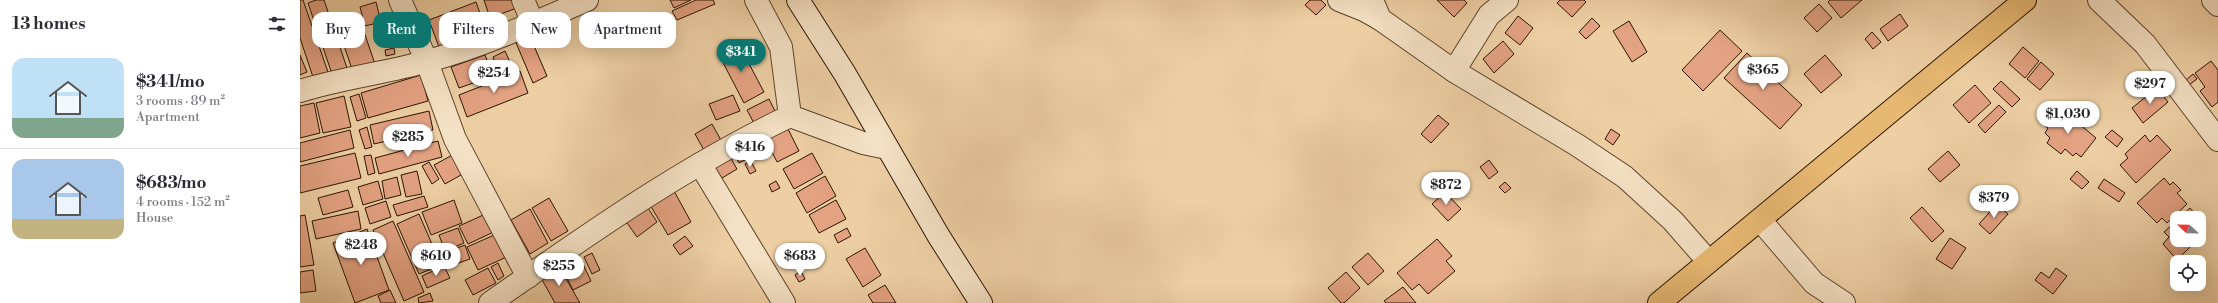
<!DOCTYPE html>
<html lang="en">
<head>
<meta charset="utf-8">
<style>
  body { margin:0; font-family:"Libre Bodoni",serif; background:#f2f2f3; color:#2b2b33; height:100vh; display:flex; flex-direction:column; font-size:15px; white-space:nowrap }
  * { box-sizing:border-box; margin:0 }
  p { font-size:13px; color:#7c7c81 }
  .icon { flex:none; width:22px; height:22px; fill:none; stroke:currentColor; stroke-width:2; stroke-linecap:round; stroke-linejoin:round }
  .map { position:relative; flex:1; overflow:hidden }
  .panel { display:flex; flex-direction:column; background:#fff; width:300px }
  .panel>* { flex:none }
  .guide { position:absolute; left:12px; top:12px; width:380px; height:36px; display:flex; gap:8px }
  .needle { width:26px; rotate:292deg }
  .buttons { position:absolute; left:1870px; top:211px; display:grid; gap:8px }
  .buttons a { display:grid; place-items:center; width:36px; height:36px; border-radius:8px; background:#fff; box-shadow:0 4px 16px #0002; font-size:20px }
  .price { position:absolute; translate:-50% -34px; padding:0 9px; border-radius:14px; background:#fff; color:#222; font-size:13px; line-height:26px; filter:drop-shadow(0 1px 2px #0008) }
  .price::after { content:''; position:absolute; left:50%; top:24px; width:12px; height:9px; margin-left:-6px; background:inherit; clip-path:polygon(0 0,100% 0,50% 100%) }
  .price.current { background:#0f766e; color:#fff }
  ul { padding:0; list-style:none }
  li { display:flex; align-items:center; gap:12px; height:100px; padding:0 12px }
  li+li { border-top:1px solid #e1e1e2 }
  li span { display:grid; place-items:center; flex:none; width:112px; height:80px; border-radius:12px; color:#555 }
  li>.icon { margin-inline-start:auto }
  span .icon { width:48px; height:48px; fill:#fffc; stroke-width:1 }
  li b { font-size:17px }
  h2 { display:flex; justify-content:space-between; align-items:center; height:48px; padding:0 12px; font-size:17px }
  .chip { padding:0 14px; border-radius:12px; background:#fff; box-shadow:0 4px 16px #0002; font-size:14px; line-height:36px }
  .chip.current { background:#0f766e; color:#fff }
  main { display:flex; flex:1; min-height:0 }
  .map>svg:first-child { display:block }
  .building { fill:#e3a282; stroke:#2c1400 }
  .lines { fill:none; stroke-linecap:round; stroke-linejoin:round }
  .street-casing { stroke:#5c4329; stroke-width:24 }
  .secondary-casing { stroke:#2c1400; stroke-width:24 }
  .highway-casing { stroke:#2c1400; stroke-width:24 }
  .street { stroke:#f4e0c4; stroke-width:22 }
  .secondary { stroke:#f4e0c4; stroke-width:22 }
  .highway { stroke:#e7b872; stroke-width:22 }
</style>
</head>
<body>
<main>
<section class="panel">
<h2>13 homes<svg class="icon" aria-label="filters" viewBox="0 0 24 24"><path d="M4 7h16M4 17h16"/><circle cx="9" cy="7" r="2"/><circle cx="15" cy="17" r="2"/></svg></h2>
<ul>
<li><span style="background:linear-gradient(#bfe0f5 75%,#7fa58c 0)"><svg class="icon" aria-label="home" viewBox="0 0 24 24"><path d="M3 11l9-7 9 7M6 9v11h12V9"/></svg></span><div><b>$341/mo</b><p>3 rooms · 89 m²</p><p>Apartment</p></div></li>
<li><span style="background:linear-gradient(#a9c7e8 75%,#c2b280 0)"><svg class="icon" aria-label="home" viewBox="0 0 24 24"><path d="M3 11l9-7 9 7M6 9v11h12V9"/></svg></span><div><b>$683/mo</b><p>4 rooms · 152 m²</p><p>House</p></div></li>
</ul>
</section>
<div class="map">
<svg width="1918" height="303" viewBox="0 0 1918 303">
  <rect width="100%" height="100%" fill="#eecfa4"/>
  <filter id="stains"><feTurbulence type="fractalNoise" baseFrequency=".005" numOctaves="4"/><feColorMatrix values="0 0 0 0 .2 0 0 0 0 .09 0 0 0 0 .02 0 0 0 .5 -.17"/></filter>
  <radialGradient id="worn" r=".72"><stop offset=".6" stop-color="#630" stop-opacity="0"/><stop offset="1" stop-color="#630" stop-opacity=".3"/></radialGradient>
  <g class="building">
    <polygon points="0,0 3,0 28,72 13,77 0,38"/>
    <polygon points="16,0 24,0 47,68 32,74 8,3"/>
    <polygon points="184,0 220,0 222,6 190,18"/>
    <polygon points="370,0 391,0 374,8"/>
    <polygon points="396,0 413,0 415,4 377,20 372,11"/>
    <polygon points="1010,0 1021,0 1026,5 1016,15 1005,5"/>
    <polygon points="1137,0 1164,0 1167,3 1154,17"/>
    <polygon points="1260,0 1284,0 1286,2 1272,17 1257,3"/>
    <polygon points="1530,0 1562,0 1541,18 1528,2"/>
    <polygon points="76,2 81,22 65,26 60,7"/>
    <polygon points="176,2 186,30 139,47 129,20"/>
    <polygon points="1519,4 1532,18 1517,32 1504,18"/>
    <polygon points="95,12 98,25 84,28 82,14"/>
    <polygon points="1600,14 1608,26 1588,41 1580,29"/>
    <polygon points="1218,16 1233,28 1220,45 1205,33"/>
    <polygon points="1292,18 1300,26 1286,39 1279,32"/>
    <polygon points="1329,21 1347,52 1332,62 1313,31"/>
    <polygon points="257,22 265,40 252,46 244,28"/>
    <polygon points="62,26 75,64 53,72 40,34"/>
    <polygon points="1420,30 1442,51 1403,91 1382,70"/>
    <polygon points="228,32 247,76 233,83 214,38"/>
    <polygon points="1572,32 1581,42 1573,49 1565,39"/>
    <polygon points="1203,41 1214,54 1194,73 1183,59"/>
    <polygon points="438,43 464,92 444,103 418,53"/>
    <polygon points="1723,47 1739,61 1725,78 1709,64"/>
    <polygon points="94,48 95,54 86,56 85,50"/>
    <polygon points="205,51 214,71 201,77 193,57"/>
    <polygon points="1447,53 1502,105 1480,129 1424,78"/>
    <polygon points="0,55 7,72 0,75"/>
    <polygon points="185,55 193,76 159,88 151,67"/>
    <polygon points="1525,55 1542,75 1521,93 1504,74"/>
    <polygon points="1911,61 1918,70 1918,102 1912,107 1900,91 1905,87 1895,73"/>
    <polygon points="1741,62 1754,74 1740,90 1727,79"/>
    <polygon points="220,71 228,93 167,117 159,95"/>
    <polygon points="1893,74 1897,79 1889,85 1886,80"/>
    <polygon points="121,75 128,101 68,118 61,93"/>
    <polygon points="1701,81 1720,99 1712,107 1693,89"/>
    <polygon points="1675,85 1691,103 1669,123 1653,105"/>
    <polygon points="1857,88 1868,102 1843,123 1832,108"/>
    <polygon points="59,94 66,118 57,121 50,97"/>
    <polygon points="433,95 440,111 416,120 409,104"/>
    <polygon points="44,96 51,127 23,133 16,103"/>
    <polygon points="469,99 478,117 456,127 447,110"/>
    <polygon points="14,103 20,133 0,138 0,106"/>
    <polygon points="1699,105 1706,112 1685,133 1678,125"/>
    <polygon points="1760,108 1796,138 1781,157 1776,153 1773,156 1765,149 1761,154 1747,143 1750,138 1745,133 1748,128 1745,126"/>
    <polygon points="129,111 133,130 74,144 70,125"/>
    <polygon points="1138,115 1149,124 1131,143 1121,134"/>
    <polygon points="412,124 422,142 405,152 395,134"/>
    <polygon points="67,127 72,147 65,149 59,130"/>
    <polygon points="488,129 499,151 477,162 466,140"/>
    <polygon points="1311,129 1320,135 1313,145 1305,139"/>
    <polygon points="50,130 54,148 0,162 0,143"/>
    <polygon points="1812,130 1823,139 1817,147 1805,137"/>
    <polygon points="1845,135 1850,142 1857,135 1871,150 1836,183 1820,165 1828,158 1825,154"/>
    <polygon points="138,141 142,157 79,174 75,158"/>
    <polygon points="439,144 447,159 439,163 431,148"/>
    <polygon points="1648,151 1660,165 1640,182 1628,169"/>
    <polygon points="158,152 168,171 145,184 134,165"/>
    <polygon points="55,153 61,178 0,193 0,166"/>
    <polygon points="512,153 523,173 494,189 483,169"/>
    <polygon points="71,155 75,173 68,175 64,156"/>
    <polygon points="430,157 437,169 417,181 409,169"/>
    <polygon points="1189,160 1198,172 1189,179 1180,167"/>
    <polygon points="451,161 456,171 450,174 445,164"/>
    <polygon points="129,162 139,179 132,184 122,166"/>
    <polygon points="117,171 122,194 106,197 101,175"/>
    <polygon points="1777,171 1789,182 1782,189 1770,179"/>
    <polygon points="525,176 536,196 507,213 496,193"/>
    <polygon points="97,177 101,195 85,199 82,181"/>
    <polygon points="1864,178 1870,185 1873,182 1881,190 1877,193 1887,204 1867,223 1862,218 1857,223 1837,203"/>
    <polygon points="1804,179 1825,193 1819,202 1798,188"/>
    <polygon points="78,181 83,199 63,205 58,187"/>
    <polygon points="476,181 480,188 472,192 469,185"/>
    <polygon points="1205,182 1211,188 1205,193 1199,187"/>
    <polygon points="48,190 53,207 23,215 18,198"/>
    <polygon points="374,191 391,222 368,235 350,205"/>
    <polygon points="1145,192 1161,209 1148,221 1132,204"/>
    <polygon points="124,196 128,207 97,216 93,205"/>
    <polygon points="249,198 268,231 251,241 232,208"/>
    <polygon points="154,200 162,223 131,235 122,212"/>
    <polygon points="536,200 546,219 519,233 509,215"/>
    <polygon points="86,201 91,217 70,224 65,208"/>
    <polygon points="1697,204 1708,214 1690,234 1679,224"/>
    <polygon points="346,205 357,222 337,237 325,220"/>
    <polygon points="1622,207 1644,231 1632,242 1610,218"/>
    <polygon points="1890,208 1895,214 1891,218 1879,218"/>
    <polygon points="230,209 248,243 230,254 211,220"/>
    <polygon points="58,211 61,229 16,239 12,221"/>
    <polygon points="192,211 200,229 168,244 159,226"/>
    <polygon points="119,214 141,265 119,274 97,224"/>
    <polygon points="5,215 14,265 0,267 0,216"/>
    <polygon points="93,221 124,292 104,301 73,230"/>
    <polygon points="1872,225 1877,231 1877,240 1886,240 1891,246 1877,260 1863,244 1869,237 1864,232"/>
    <polygon points="158,228 164,243 145,251 139,235"/>
    <polygon points="547,228 551,236 538,243 534,235"/>
    <polygon points="67,229 89,290 55,303 33,243"/>
    <polygon points="201,232 211,255 178,270 167,247"/>
    <polygon points="385,236 393,246 380,255 373,245"/>
    <polygon points="1650,238 1666,248 1652,269 1636,259"/>
    <polygon points="1137,239 1152,256 1146,261 1155,271 1128,294 1119,284 1112,290 1097,273"/>
    <polygon points="165,245 170,259 153,265 148,251"/>
    <polygon points="508,247 516,260 505,266 499,252"/>
    <polygon points="565,248 581,275 563,287 546,259"/>
    <polygon points="277,252 291,281 273,290 259,262"/>
    <polygon points="292,253 300,270 292,274 284,257"/>
    <polygon points="1068,253 1084,271 1068,285 1052,267"/>
    <polygon points="198,263 204,276 198,280 191,267"/>
    <polygon points="258,265 280,303 255,303 240,276"/>
    <polygon points="144,266 150,278 127,288 122,276"/>
    <polygon points="188,268 196,283 173,295 165,280"/>
    <polygon points="1756,268 1767,276 1753,294 1735,280 1741,272 1749,278"/>
    <polygon points="13,270 16,291 0,293 0,272"/>
    <polygon points="501,271 505,279 499,282 495,275"/>
    <polygon points="1046,272 1060,288 1044,303 1041,303 1028,288"/>
    <polygon points="585,285 596,303 573,303 568,295"/>
    <polygon points="1103,287 1116,303 1086,303 1084,301"/>
    <polygon points="90,290 96,303 81,303 78,296"/>
    <polygon points="130,293 133,301 119,303 118,298"/>
  </g>
  <g class="lines">
    <g class="street-casing">
      <g id="street">
        <polyline points="100,0 127,62 155,139 228,277"/>
        <polyline points="223,0 233,23"/>
        <polyline points="456,0 481,47 490,116"/>
        <polyline points="1039,0 1064,10 1080,19"/>
        <polyline points="1072,0 1080,19 1154,71 1277,145 1325,177 1373,221 1408,261"/>
        <polyline points="1799,0 1845,44 1918,140"/>
        <polyline points="1913,0 1918,5"/>
        <polyline points="1154,71 1189,15 1207,0"/>
        <path d="M0 91C42 78 86 73 128 61 182 46 234 23 287 0"/>
        <polyline points="400,164 484,303"/>
        <polyline points="1461,221 1514,283 1544,303"/>
        <path d="M190 303C287 235 383 167 490 116L563 143 587 148"/>
      </g>
    </g>
    <g class="secondary-casing">
      <polyline id="secondary" points="498,0 545,74 638,235 681,303"/>
    </g>
    <g class="highway-casing">
      <polyline id="highway" points="1359,303 1725,0"/>
    </g>
    <use href="#street" class="street"/>
    <use href="#secondary" class="secondary"/>
    <use href="#highway" class="highway"/>
  </g>
  <rect width="100%" height="100%" filter="url(#stains)"/>
  <rect width="100%" height="100%" fill="url(#worn)"/>
</svg>
<div class="buttons">
<a><svg class="needle" viewBox="-14 -14 28 28"><path d="M0-13l5 13h-10z" fill="#e53935"/><path d="M0 13l5-13h-10z" fill="#7c7c81"/></svg></a>
<a><svg class="icon" aria-label="locate" viewBox="0 0 24 24"><circle cx="12" cy="12" r="6"/><path d="M12 2v4M12 18v4M2 12h4M18 12h4"/></svg></a>
</div>
<b class="price current" style="left:441px;top:73px">$341</b>
<b class="price" style="left:1463px;top:91px">$365</b>
<b class="price" style="left:194px;top:94px">$254</b>
<b class="price" style="left:1850px;top:105px">$297</b>
<b class="price" style="left:1768px;top:135px">$1,030</b>
<b class="price" style="left:108px;top:158px">$285</b>
<b class="price" style="left:450px;top:168px">$416</b>
<b class="price" style="left:1146px;top:206px">$872</b>
<b class="price" style="left:1694px;top:219px">$379</b>
<b class="price" style="left:61px;top:266px">$248</b>
<b class="price" style="left:136px;top:277px">$610</b>
<b class="price" style="left:500px;top:277px">$683</b>
<b class="price" style="left:259px;top:287px">$255</b>
<div class="guide">
<a class="chip">Buy</a>
<a class="chip current">Rent</a>
<a class="chip">Filters</a>
<a class="chip">New</a>
<a class="chip">Apartment</a>
</div>
</div>
</main>
</body>
</html>
